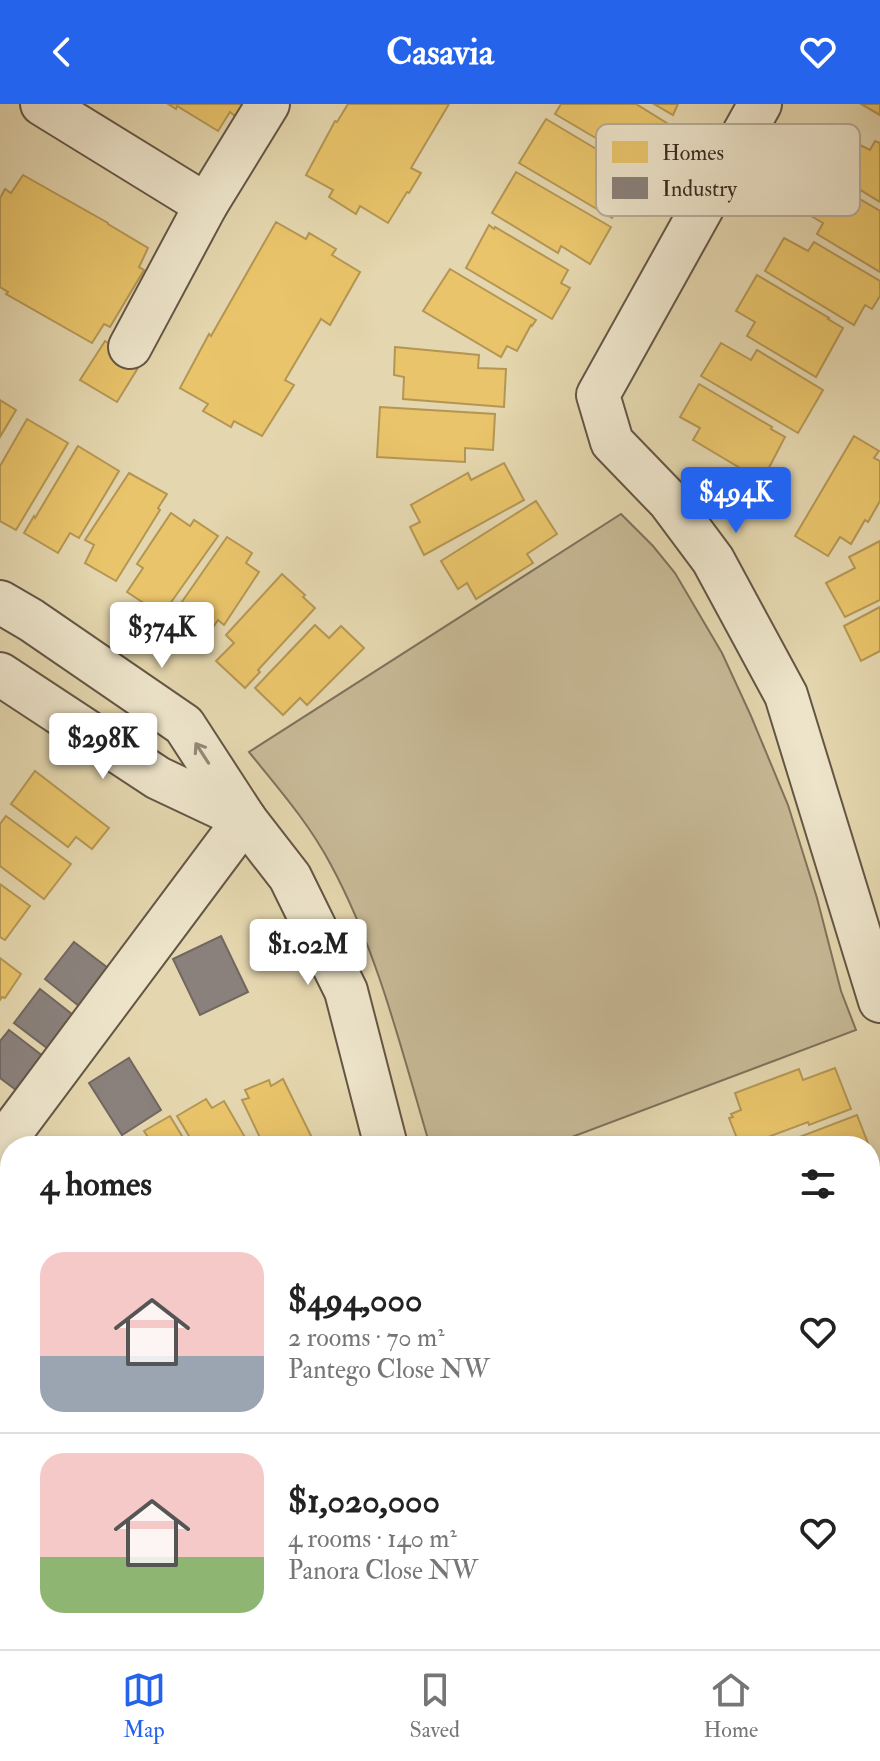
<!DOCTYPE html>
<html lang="en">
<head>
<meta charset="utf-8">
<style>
  body { margin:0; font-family:"IM FELL Double Pica",serif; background:#f6f6f6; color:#222; height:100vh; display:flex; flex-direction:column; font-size:30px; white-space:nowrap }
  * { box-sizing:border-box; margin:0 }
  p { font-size:26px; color:#767676 }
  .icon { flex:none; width:44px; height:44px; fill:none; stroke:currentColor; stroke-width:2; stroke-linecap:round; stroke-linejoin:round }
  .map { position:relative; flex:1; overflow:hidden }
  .sheet { position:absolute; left:0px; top:1032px; width:880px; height:514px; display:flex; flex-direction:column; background:#fff; border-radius:32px 32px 0 0; box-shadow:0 4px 12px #0003 }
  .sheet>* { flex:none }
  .price { position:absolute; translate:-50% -68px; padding:0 18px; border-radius:8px; background:#fff; color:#222; font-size:26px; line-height:52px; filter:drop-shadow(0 2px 4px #0008) }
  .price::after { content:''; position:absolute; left:50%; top:48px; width:24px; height:18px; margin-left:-12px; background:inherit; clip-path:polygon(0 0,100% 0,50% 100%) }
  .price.active { background:#2563eb; color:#fff }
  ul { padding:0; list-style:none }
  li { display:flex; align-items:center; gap:24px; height:200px; padding:0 40px }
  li+li { border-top:2px solid #e0e0e0 }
  li span { display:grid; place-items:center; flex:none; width:224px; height:160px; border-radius:24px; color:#555 }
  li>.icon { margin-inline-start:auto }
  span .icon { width:96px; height:96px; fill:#fffc; stroke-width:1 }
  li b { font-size:34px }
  h2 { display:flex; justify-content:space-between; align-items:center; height:96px; padding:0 40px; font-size:34px }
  header { display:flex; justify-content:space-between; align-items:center; height:104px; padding:0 40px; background:#2563eb; color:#fff; font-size:36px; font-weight:700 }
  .dock { display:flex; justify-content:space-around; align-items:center; height:112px; border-top:2px solid #e0e0e0; background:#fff; font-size:22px; color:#767676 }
  .dock a { display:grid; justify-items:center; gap:4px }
  .dock .active { color:#2563eb }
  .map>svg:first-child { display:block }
  .green { fill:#c7b996; stroke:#80725c; stroke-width:2 }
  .homes { fill:#e9c46a; stroke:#b49654; stroke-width:2 }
  .industry { fill:#8a817c; stroke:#726761; stroke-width:2 }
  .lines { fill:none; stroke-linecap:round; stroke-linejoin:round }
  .minor-casing { stroke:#645645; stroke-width:46 }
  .minor { stroke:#ede4ca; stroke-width:42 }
  .oneway { stroke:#948876 }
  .key { fill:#ede4ca; stroke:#b7ac98; stroke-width:2 }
  .key-label { font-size:22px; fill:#3a2b22 }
</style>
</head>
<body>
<header><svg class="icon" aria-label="back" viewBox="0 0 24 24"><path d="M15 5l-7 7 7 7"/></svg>Casavia<svg class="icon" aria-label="heart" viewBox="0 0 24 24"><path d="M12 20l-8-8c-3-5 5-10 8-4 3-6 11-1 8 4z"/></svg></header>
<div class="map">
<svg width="880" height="1545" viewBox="0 0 880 1545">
  <rect width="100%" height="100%" fill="#e4d6ae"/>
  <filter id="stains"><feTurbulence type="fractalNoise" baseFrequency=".0025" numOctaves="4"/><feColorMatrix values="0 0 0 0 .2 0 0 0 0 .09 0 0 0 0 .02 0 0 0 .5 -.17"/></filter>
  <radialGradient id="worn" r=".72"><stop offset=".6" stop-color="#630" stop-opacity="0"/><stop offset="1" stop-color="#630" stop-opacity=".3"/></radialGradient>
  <path class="green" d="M621 410 653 442 675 469 722 549 751 612 788 701 817 794 841 887 856 926 548 1042H430C402 948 378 848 331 761 309 719 278 684 249 648Z"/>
  <g class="homes">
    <polygon points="168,0 243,0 235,12 230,8 218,27 177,2 176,5"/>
    <polygon points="348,0 449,0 411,64 421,69 409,89 407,88 388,119 360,102 356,110 329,93 333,86 306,71 335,17 337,18"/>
    <polygon points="561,0 636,0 670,21 652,52 640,44 633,56 555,10"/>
    <polygon points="654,0 678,0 673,11"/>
    <polygon points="861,0 880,0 880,11"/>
    <polygon points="546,15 613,55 607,65 632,80 612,114 519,59"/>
    <polygon points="844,33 870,46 875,37 880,39 880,98 826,65"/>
    <polygon points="516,68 611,123 590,160 561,142 558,149 492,109"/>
    <polygon points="23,71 108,119 108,120 148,144 139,163 144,166 110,223 104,220 92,239 6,190 8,188 0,183 0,94 5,85 11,89"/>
    <polygon points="819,71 880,107 880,168 817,130 823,119 799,105"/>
    <polygon points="276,118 306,135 309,129 336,145 332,151 360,168 330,221 321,215 285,276 294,281 262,332 234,317 231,323 203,307 208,300 180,284 209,230 211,232"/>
    <polygon points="489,121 494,125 495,123 568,166 561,179 570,184 552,215 466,164"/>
    <polygon points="784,134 808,147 814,138 880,177 880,192 872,205 865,201 854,221 765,167"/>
    <polygon points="450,165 536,216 532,222 531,221 517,247 507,242 501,253 423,207"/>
    <polygon points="757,171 829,214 828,215 843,224 816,273 747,232 755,218 736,207"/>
    <polygon points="105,237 141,259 117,298 80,276"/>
    <polygon points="721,239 751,256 757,246 823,286 798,329 701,272"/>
    <polygon points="395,243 479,251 478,264 506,265 504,303 403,295 404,273 394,271"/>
    <polygon points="699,280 772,323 771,325 785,333 762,377 693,336 700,324 680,313"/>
    <polygon points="0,296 16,306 0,333"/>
    <polygon points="380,303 495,310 493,346 465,344 465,358 377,353"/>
    <polygon points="27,315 68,339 16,426 0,417 0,362"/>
    <polygon points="854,332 879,347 874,354 880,357 880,397 868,418 865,416 851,440 840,433 828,452 795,432"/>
    <polygon points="78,342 119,367 79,434 70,429 58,449 24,429 34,412 35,414"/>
    <polygon points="504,359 524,396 424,451 410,423 420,418 411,401 468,369 471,376"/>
    <polygon points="129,369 167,390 158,404 160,406 116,477 85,459 94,441 85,436"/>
    <polygon points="536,397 557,430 527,450 533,459 476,495 467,479 458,485 441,457"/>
    <polygon points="171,409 190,422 194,416 218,432 162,511 127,488 143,464 137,460"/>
    <polygon points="227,433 252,449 246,459 259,468 224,521 218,516 203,538 170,515"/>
    <polygon points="880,437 880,496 845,513 826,479 855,464 849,453"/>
    <polygon points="282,470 305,491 303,493 315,504 258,566 260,568 245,584 216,557 234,539 226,531"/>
    <polygon points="880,503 880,547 861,557 844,522"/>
    <polygon points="315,521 329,534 341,522 364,544 307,601 300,594 283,611 255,584"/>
    <polygon points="35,667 109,724 92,745 76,733 68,743 11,700"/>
    <polygon points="6,712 71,760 44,795 0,762 0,720"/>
    <polygon points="0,780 30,802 5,836 0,833"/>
    <polygon points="0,854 21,870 5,894 2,893 0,896"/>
    <polygon points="835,964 851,1005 809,1021 808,1018 744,1042 740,1042 729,1014 733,1013 731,1010 741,1006 735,989 799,965 803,976"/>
    <polygon points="283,975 316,1042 264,1042 242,996 249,994 245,986 269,976 271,982"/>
    <polygon points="206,995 212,1004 224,997 250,1042 195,1042 177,1012"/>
    <polygon points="857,1011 869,1042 776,1042"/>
    <polygon points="170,1012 188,1042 146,1042 152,1039 144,1027"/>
    <polygon points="880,1083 880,1126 870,1131 870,1087"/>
    <polygon points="0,1132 10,1140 10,1157 0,1170"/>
    <polygon points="880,1134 880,1192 870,1197 870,1139"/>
    <polygon points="10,1169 10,1238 5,1245 0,1242 0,1182"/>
    <polygon points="880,1207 880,1268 870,1274 870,1213"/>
    <polygon points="880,1286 880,1322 878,1323 870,1311 870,1292"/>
    <polygon points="7,1493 10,1495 10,1536 28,1536 21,1545 0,1545 0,1502"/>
    <polygon points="37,1536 42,1541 46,1536 50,1536 62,1545 30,1545"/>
    <polygon points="424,1536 482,1536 494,1545 436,1545"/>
    <polygon points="709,1536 801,1536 817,1541 816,1545 706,1545"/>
  </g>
  <g class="industry">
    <polygon points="221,832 248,888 200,911 173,855"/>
    <polygon points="74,838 108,864 79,902 45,875"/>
    <polygon points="40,885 73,911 47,944 14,919"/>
    <polygon points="9,926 44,953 16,986 0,974 0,937"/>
    <polygon points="129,954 161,1006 122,1031 89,979"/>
    <polygon points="9,1410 10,1411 10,1466 0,1458 0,1423"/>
    <polygon points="107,1536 153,1536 146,1545 118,1545"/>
    <polygon points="338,1536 384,1536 378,1545 350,1545"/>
  </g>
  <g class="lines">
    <g class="minor-casing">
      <g id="minor">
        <polyline points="42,0 206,101"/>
        <polyline points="760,0 598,291 612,338 669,397 713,456 786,591 880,897"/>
        <polyline points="130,243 206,101 268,0"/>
        <polyline points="0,498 31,516 184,621 245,715 290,773 346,887 386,1042"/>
        <polyline points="0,570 158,674 245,715"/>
        <polyline points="0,1043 245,715"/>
        <polyline points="0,1374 10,1381"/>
        <polyline points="225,1536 237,1545"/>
        <polyline points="603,1536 604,1545"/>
        <polyline points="284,1545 290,1536"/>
      </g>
    </g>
    <use href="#minor" class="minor"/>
  </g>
  <defs><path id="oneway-shaft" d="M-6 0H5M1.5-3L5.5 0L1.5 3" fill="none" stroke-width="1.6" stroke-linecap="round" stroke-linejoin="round" transform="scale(2)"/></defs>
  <use class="oneway" href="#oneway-shaft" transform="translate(202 649) rotate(-123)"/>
  <rect x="596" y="20" width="264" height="92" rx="12" class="key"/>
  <rect x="612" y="37" width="36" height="22" fill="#e9c46a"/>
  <rect x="612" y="73" width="36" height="22" fill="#8a817c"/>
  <g class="key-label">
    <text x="662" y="56">Homes</text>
    <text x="662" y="92">Industry</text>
  </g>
  <rect width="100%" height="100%" filter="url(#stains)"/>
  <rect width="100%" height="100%" fill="url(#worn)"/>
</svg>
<b class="price active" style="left:736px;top:431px">$494K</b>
<b class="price" style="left:162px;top:566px">$374K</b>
<b class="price" style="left:103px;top:677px">$298K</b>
<b class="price" style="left:308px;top:883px">$1.02M</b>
<section class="sheet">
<h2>4 homes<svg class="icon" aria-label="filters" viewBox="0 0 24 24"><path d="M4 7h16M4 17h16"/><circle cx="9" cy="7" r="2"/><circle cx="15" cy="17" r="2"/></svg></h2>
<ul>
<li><span style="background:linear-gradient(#f6c9c9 65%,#9aa5b1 0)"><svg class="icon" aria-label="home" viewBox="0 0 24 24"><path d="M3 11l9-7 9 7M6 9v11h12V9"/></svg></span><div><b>$494,000</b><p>2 rooms · 70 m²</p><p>Pantego Close NW</p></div><svg class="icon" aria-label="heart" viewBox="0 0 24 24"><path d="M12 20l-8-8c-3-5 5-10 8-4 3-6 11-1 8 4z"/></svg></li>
<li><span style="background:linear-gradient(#f6c9c9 65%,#8fb573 0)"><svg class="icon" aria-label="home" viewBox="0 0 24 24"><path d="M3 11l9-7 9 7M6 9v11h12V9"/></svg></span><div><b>$1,020,000</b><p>4 rooms · 140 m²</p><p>Panora Close NW</p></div><svg class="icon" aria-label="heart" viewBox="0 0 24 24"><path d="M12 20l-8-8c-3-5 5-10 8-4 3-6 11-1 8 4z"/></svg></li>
</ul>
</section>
</div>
<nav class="dock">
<a class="active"><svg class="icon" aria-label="map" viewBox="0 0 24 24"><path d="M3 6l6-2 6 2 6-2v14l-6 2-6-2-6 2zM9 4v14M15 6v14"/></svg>Map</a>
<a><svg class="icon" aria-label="saved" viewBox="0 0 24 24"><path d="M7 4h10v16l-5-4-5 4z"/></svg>Saved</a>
<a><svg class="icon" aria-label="home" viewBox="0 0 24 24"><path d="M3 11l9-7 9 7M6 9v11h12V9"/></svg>Home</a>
</nav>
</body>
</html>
